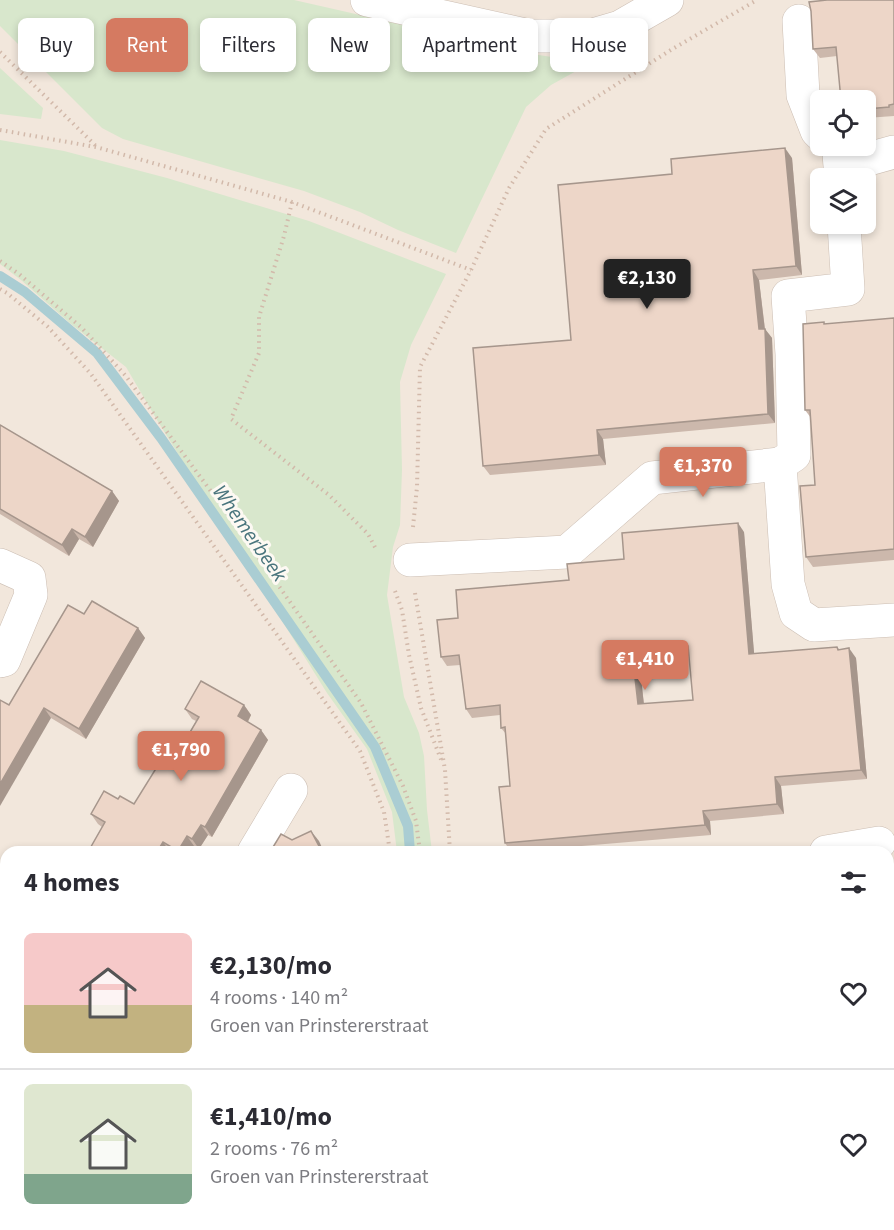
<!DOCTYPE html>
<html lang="en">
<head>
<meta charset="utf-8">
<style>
  body { margin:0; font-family:"Source Sans 3",sans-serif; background:#f7f7f7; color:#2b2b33; height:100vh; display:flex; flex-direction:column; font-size:22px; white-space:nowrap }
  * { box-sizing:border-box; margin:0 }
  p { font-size:20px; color:#7c7c81 }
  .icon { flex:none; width:33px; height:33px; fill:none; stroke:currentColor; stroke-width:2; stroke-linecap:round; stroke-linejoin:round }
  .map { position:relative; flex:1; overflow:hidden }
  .side { position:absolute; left:0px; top:846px; width:894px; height:384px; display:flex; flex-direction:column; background:#fff; border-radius:18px 18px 0 0; box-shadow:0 3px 9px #0003 }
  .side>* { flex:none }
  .hud { position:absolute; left:18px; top:18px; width:858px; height:54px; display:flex; gap:12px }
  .controls { position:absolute; left:810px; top:90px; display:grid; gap:12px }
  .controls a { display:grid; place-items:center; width:66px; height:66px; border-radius:9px; background:#fff; box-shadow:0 3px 9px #0003; font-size:30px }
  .price { position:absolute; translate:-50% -51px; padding:0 14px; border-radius:6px; background:#d57a61; color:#fff; font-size:20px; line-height:39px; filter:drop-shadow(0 2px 3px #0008) }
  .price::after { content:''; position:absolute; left:50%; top:36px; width:18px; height:14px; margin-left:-9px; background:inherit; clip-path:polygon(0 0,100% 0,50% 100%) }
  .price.current { background:#222; color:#fff }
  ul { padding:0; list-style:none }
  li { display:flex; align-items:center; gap:18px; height:150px; padding:0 24px }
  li+li { border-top:2px solid #e1e1e2 }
  li span { display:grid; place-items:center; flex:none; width:168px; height:120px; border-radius:9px; color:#555 }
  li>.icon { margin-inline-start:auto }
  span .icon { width:72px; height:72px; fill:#fffc; stroke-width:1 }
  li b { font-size:26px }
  h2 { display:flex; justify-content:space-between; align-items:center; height:72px; padding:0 24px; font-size:26px }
  .tag { padding:0 21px; border-radius:9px; background:#fff; box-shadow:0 3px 9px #0003; font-size:21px; line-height:54px }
  .tag.current { background:#d57a61; color:#fff }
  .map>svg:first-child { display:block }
  .residential { fill:#f2e7dc; fill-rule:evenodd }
  .green { fill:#d8e7cc }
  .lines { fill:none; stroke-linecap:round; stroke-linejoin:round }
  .stream { stroke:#aacdd3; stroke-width:10 }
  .minor-casing { stroke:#ccbeb3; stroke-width:34 }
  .tertiary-casing { stroke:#ccbeb3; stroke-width:34 }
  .path { stroke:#d2b9aa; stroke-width:4; stroke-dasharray:1.5 4.5; stroke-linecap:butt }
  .minor { stroke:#fff; stroke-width:33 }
  .tertiary { stroke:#fff; stroke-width:33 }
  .wall { fill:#ccb8ac; fill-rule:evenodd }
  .shaded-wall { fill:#a6968c }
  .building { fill:#edd6c8; stroke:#a6968c; stroke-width:1.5; fill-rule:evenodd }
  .labels { text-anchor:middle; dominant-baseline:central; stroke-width:6; stroke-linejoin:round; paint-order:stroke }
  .water-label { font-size:21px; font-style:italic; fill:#4a757d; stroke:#fdf9f3 }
</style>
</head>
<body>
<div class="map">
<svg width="894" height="1230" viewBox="0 0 894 1230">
  <rect width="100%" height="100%" fill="#fbf5ed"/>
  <path class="residential" d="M0 0H894V1230H0ZM820 100H866V146H820ZM820 178H866V224H820ZM6 852H888V1224H6Z"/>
  <g class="green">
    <polygon points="0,0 294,0 532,54 565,59 605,55 551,85 526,107 456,253 398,230 360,212 304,191 123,139 102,128 0,26"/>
    <polygon points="0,68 43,108 41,119 0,114"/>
    <polygon points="0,140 64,151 167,178 309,221 446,274 411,345 400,382 402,470 400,525 393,547 387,595 404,697 419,733 424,756 427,810 432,852 397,852 392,812 367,749 327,693 157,420 126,367 71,324 21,280 0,264"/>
    <polygon points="358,1224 390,1224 387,1230 367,1230"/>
  </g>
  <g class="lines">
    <polyline class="stream" points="0,276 25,292 97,353 161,438 375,747 408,826 410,852"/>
    <g class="minor-casing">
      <g id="minor">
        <polyline points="799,21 803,95 817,131 820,134"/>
        <polyline points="841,178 839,154 865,160 894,152"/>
        <polyline points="780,464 794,455 792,354 788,296 848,289 844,224"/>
        <polyline points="410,560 567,552 652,478 780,464 788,584 796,613 814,625 894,620"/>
        <polyline points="0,565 29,578 31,595 4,660 0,661"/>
        <polyline points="254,852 291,790"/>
        <polyline points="826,852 879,843"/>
        <polyline points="888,946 894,1016"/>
        <polyline points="0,1049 6,1052"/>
        <polyline points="888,1065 894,1065"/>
        <polyline points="23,1230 32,1224"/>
      </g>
    </g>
    <g class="tertiary-casing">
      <polyline id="tertiary" points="367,0 530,36 589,36 620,27 667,0"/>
    </g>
    <g class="path">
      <polyline points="0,52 96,146"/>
      <polyline points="0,130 96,147 292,202 471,270"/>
      <polyline points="292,202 284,236 259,317 259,353 231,419 329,495 368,534 377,551"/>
      <polyline points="0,261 19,274 82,328 125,375 238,528 361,703 403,786 416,821 420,852"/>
      <polyline points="0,289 7,293 48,327 91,374 360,751 384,812 390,852"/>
      <polyline points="413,527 417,487 420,367 471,270 509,188 546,129 674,48 757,0"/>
      <polyline points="395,591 402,610 409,655 421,708 442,762"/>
      <polyline points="415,593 445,770 450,852"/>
      <polyline points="330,1224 338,1230"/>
      <polyline points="372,1230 374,1224"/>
      <polyline points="409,1230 411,1224"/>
    </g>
    <use href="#minor" class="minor"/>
    <use href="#tertiary" class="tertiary"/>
  </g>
  <g class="wall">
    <polygon points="894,0 894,116 866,118 866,100 837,56 820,58 813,49"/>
    <polygon points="792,158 802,275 759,280 765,329 772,338 775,423 603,439 606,465 490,475 483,466 571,340 672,174"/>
    <polygon points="894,318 894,560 813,567 806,557 815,485 811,418 805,410 824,322 825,324"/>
    <polygon points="0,425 112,491 119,501 93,547 79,539 69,556 0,514"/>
    <path d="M744 532 754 654 837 647 839 649 856 658 867 779 781 786 784 814 710 821 711 835 511 852 505 843 510 786 506 734 501 728 500 715 472 718 466 709 460 665 447 666 441 657 458 618 569 580 624 559ZM689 656 693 700 644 704 639 661Z"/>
    <polygon points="84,614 138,628 145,638 86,739 51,718 9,705"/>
    <polygon points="244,705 251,715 248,722 261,730 268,740 212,837 208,835 199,849 194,846 190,852 88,852 102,827 98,824 91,814 118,799 134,804 169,768 196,721 192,719 185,709"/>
    <polygon points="0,929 6,933 6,1009 0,1006"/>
    <polygon points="888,1173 892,1217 888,1217"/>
  </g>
  <g class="shaded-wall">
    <polygon points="785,148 792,158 802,275 796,266"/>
    <polygon points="753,270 759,280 766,339 759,329"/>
    <polygon points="765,329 772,338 775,423 768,414"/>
    <polygon points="597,430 603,439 606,465 599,455"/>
    <polygon points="112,491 119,501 93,547 85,537"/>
    <polygon points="738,523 744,532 755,664 749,654"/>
    <polygon points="72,529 79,539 69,556 62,545"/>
    <polygon points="138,628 145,638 86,739 79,729"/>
    <polygon points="849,648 856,658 867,779 861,770"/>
    <polygon points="632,652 639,661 645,714 638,704"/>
    <polygon points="244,705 251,715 245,727 238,716"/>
    <polygon points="44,708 51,718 0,806 0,784"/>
    <polygon points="261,730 268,740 212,837 205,827"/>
    <polygon points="775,777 781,786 784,814 777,804"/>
    <polygon points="703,811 710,821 711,835 705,825"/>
    <polygon points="201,825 208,835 199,849 192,839"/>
    <polygon points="311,831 319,841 324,852 322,852"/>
    <polygon points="187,836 194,846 190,852 179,852 178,851"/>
    <polygon points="163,842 170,852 157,852"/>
    <polygon points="888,1173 892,1217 888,1212"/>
    <polygon points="877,1224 883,1224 884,1230 878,1230"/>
  </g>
  <g class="building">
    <polygon points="827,0 894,0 894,104 889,105 889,107 866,109 866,100 841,100 836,47 813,49 811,11 809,2"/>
    <polygon points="785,148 796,266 753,270 759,329 765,329 768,414 597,430 599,455 483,466 473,348 571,340 558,185 672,174 671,159"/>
    <polygon points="894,318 894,549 806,557 800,486 815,485 810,410 805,410 803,324 824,322 824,324"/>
    <polygon points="0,425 112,491 85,537 72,529 62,545 0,509"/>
    <path d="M738 523 749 654 837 647 838 650 849 648 861 770 775 777 777 804 703 811 705 825 505 843 499 787 510 786 505 727 501 728 500 705 466 709 459 655 441 657 437 620 458 618 456 590 569 580 567 564 624 559 622 533ZM688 646 693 700 638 704 632 652Z"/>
    <polygon points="92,601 138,628 79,729 44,708 0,784 0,700 9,705 68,605 84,614"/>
    <polygon points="201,681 244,705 238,716 261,730 205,827 201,825 192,839 187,836 178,851 163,842 157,852 88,852 105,822 91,814 104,791 118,799 120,796 134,804 160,762 169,768 199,717 185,709"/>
    <polygon points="311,831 322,852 270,852 281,834 292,840"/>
    <polygon points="0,929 6,933 6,1004 0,1000"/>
    <polygon points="105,1224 193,1224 198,1230 109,1230"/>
    <polygon points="825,1224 877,1224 877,1228 859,1230 825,1230"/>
  </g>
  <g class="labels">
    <g class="water-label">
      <text transform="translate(250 533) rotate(55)">Whemerbeek</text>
    </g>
  </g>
</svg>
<div class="controls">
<a><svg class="icon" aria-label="locate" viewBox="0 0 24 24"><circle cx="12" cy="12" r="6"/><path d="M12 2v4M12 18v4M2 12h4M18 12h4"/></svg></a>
<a><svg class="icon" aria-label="layers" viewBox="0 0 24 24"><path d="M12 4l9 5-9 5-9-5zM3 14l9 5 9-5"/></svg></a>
</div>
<b class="price current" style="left:647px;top:310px">€2,130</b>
<b class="price" style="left:703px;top:498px">€1,370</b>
<b class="price" style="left:645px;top:691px">€1,410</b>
<b class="price" style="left:181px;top:782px">€1,790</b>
<div class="hud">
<a class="tag">Buy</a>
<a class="tag current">Rent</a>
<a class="tag">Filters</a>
<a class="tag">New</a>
<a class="tag">Apartment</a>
<a class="tag">House</a>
</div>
<section class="side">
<h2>4 homes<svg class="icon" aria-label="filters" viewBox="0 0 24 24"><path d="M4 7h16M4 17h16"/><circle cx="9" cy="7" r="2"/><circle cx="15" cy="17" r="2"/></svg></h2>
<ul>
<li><span style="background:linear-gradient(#f6c9c9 60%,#c2b280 0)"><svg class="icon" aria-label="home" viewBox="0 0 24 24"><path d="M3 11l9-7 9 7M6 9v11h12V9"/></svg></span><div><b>€2,130/mo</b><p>4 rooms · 140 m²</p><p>Groen van Prinstererstraat</p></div><svg class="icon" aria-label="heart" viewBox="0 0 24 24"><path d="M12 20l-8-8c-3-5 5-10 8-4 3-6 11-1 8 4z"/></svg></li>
<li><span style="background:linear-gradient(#dfe7d0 75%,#7fa58c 0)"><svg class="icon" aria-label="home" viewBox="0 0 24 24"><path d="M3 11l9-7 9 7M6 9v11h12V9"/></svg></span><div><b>€1,410/mo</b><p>2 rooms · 76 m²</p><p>Groen van Prinstererstraat</p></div><svg class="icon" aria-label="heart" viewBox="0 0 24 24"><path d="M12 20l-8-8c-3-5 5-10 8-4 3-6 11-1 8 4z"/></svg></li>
</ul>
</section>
</div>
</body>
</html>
